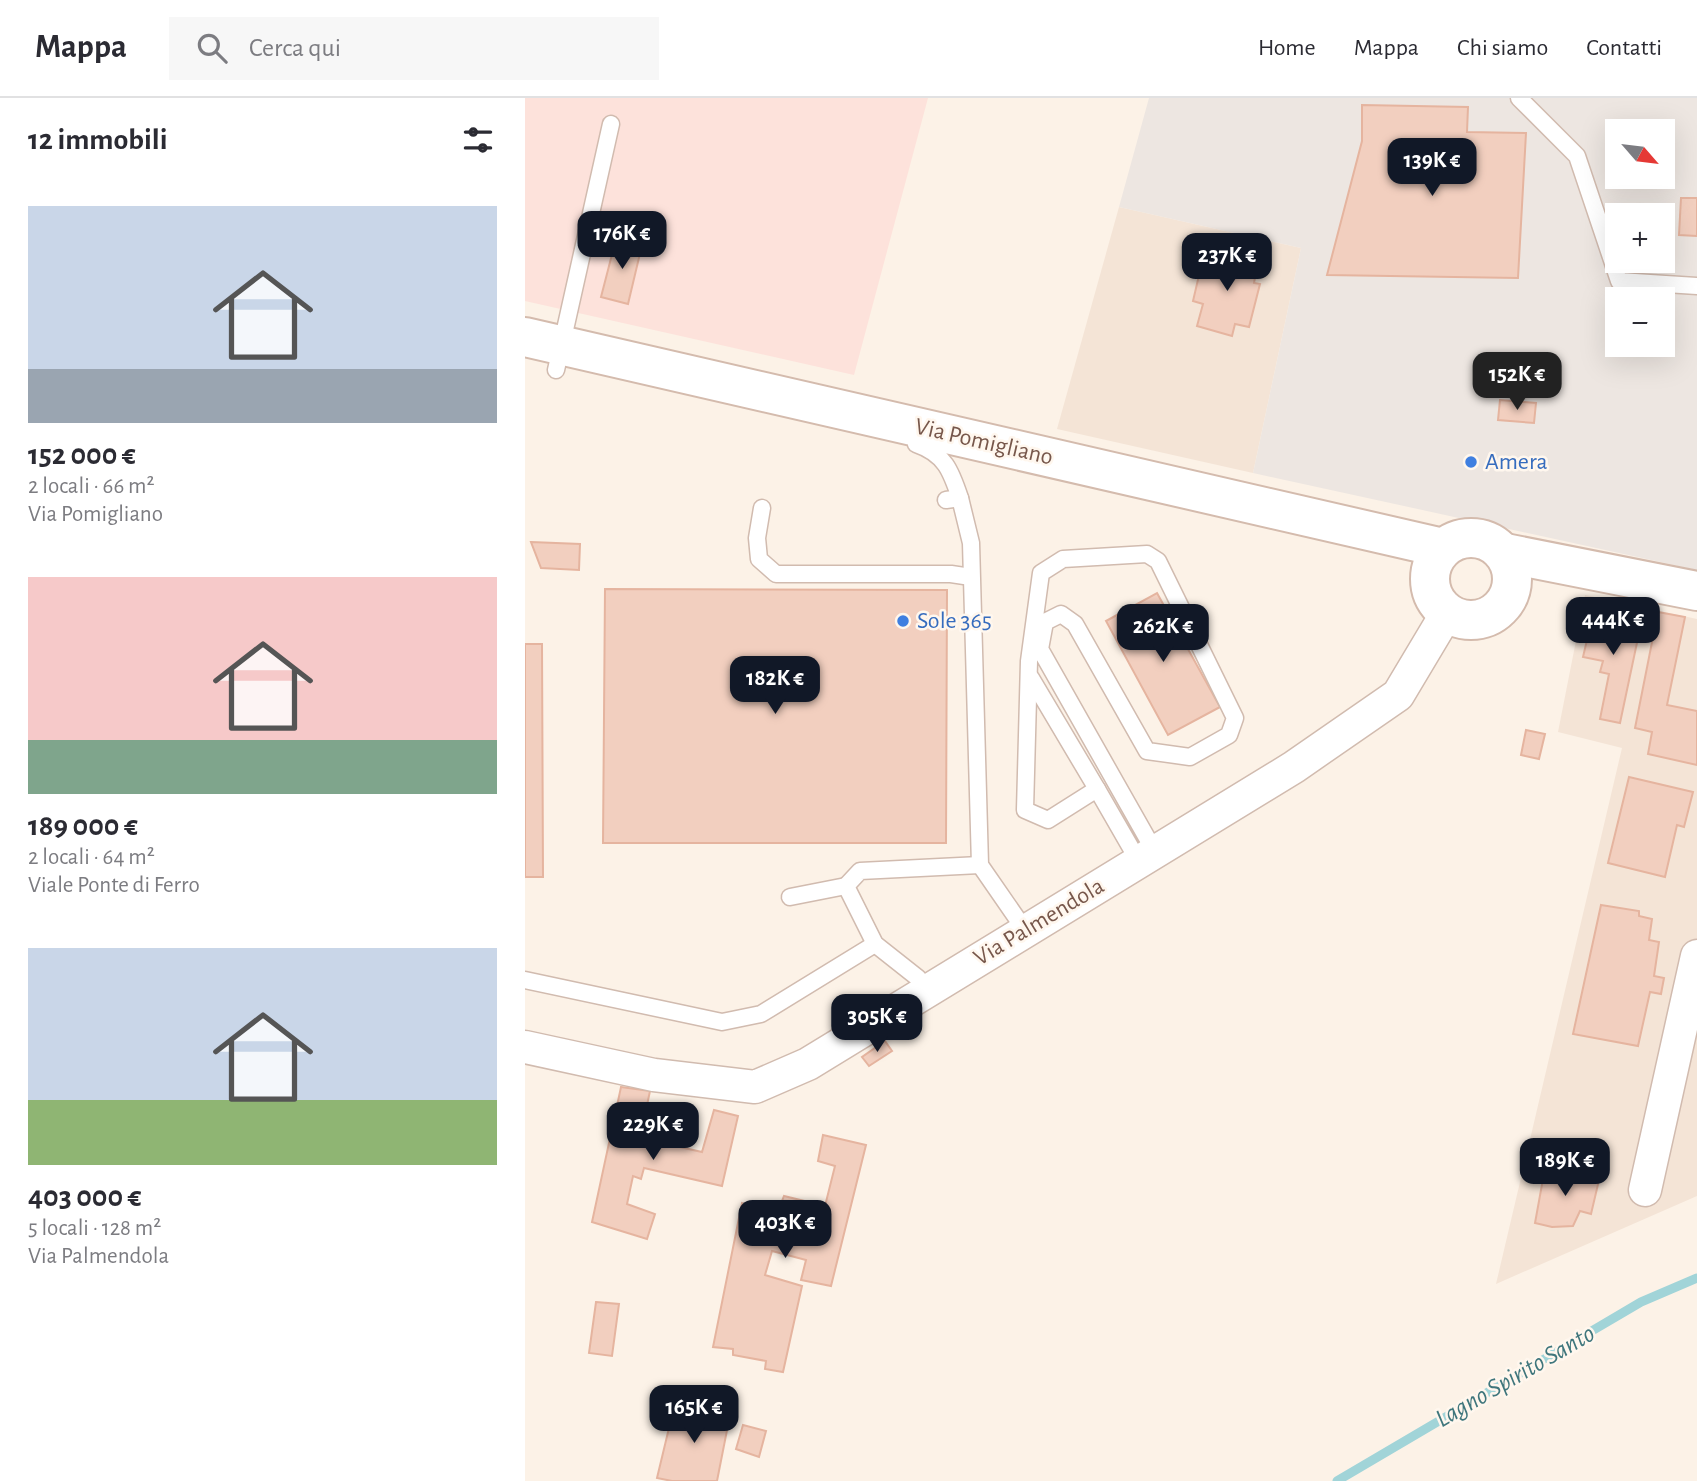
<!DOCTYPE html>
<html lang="it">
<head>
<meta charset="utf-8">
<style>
  body { margin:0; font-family:"Alegreya Sans",sans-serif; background:#f7f7f7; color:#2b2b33; height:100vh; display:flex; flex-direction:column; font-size:26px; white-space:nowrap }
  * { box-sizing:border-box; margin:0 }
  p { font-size:23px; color:#7c7c81 }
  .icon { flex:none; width:38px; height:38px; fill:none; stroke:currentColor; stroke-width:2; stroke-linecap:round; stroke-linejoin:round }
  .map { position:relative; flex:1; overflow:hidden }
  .drawer { display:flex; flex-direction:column; background:#fff; width:525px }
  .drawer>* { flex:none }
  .needle { width:46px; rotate:118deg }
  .buttons { position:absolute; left:1080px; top:21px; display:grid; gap:14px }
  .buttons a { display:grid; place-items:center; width:70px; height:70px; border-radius:0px; background:#fff; box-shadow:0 7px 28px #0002; font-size:35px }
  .price { position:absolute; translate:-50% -60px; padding:0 16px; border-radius:14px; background:#111827; color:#fff; font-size:23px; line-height:46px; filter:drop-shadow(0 2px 4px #0008) }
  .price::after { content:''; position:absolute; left:50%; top:42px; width:21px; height:16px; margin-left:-10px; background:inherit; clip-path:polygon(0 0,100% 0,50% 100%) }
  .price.active { background:#222; color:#fff }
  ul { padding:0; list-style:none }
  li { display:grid; align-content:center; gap:14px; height:371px; padding:0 28px }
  li span { display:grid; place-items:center; height:217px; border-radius:0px; color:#555 }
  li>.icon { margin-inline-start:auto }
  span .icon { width:126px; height:126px; fill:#fffc; stroke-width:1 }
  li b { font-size:30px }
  h2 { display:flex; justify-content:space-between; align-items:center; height:84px; padding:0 28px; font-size:30px }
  header { display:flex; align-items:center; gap:42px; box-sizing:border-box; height:98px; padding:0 35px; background:#fff; border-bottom:2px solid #e1e1e2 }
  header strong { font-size:33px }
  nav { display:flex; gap:38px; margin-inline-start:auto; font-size:24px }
  .search { width:490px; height:63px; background:#f7f7f7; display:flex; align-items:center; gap:18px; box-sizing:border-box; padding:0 24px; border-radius:0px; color:#7c7c81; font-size:26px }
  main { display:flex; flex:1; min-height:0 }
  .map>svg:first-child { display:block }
  .residential { fill:#f4e4d6 }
  .commercial { fill:#fde2db }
  .industrial { fill:#ede6e1; fill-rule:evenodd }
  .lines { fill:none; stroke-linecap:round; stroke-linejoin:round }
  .stream { stroke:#a1d4d8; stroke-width:9 }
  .building { fill:#f2cfbf; stroke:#e5b49f; stroke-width:2 }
  .service-casing { stroke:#d1bbaf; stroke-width:19 }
  .minor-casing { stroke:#d1bbaf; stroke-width:35 }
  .secondary-casing { stroke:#d4bbad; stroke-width:42 }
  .service { stroke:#fff; stroke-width:16 }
  .minor { stroke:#fff; stroke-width:32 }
  .secondary { stroke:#fff; stroke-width:38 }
  .shop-dot { fill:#3f7fe0; stroke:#fff7ee; stroke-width:2.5 }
  .labels { text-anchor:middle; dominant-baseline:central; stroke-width:5; stroke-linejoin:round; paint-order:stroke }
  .street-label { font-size:24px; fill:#77574b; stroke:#fff7ee }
  .shop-label { font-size:24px; fill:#366cbe; stroke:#fff7ee; text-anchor:start }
  .water-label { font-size:26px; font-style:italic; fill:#3f767c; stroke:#fff7ee }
</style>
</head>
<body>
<header>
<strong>Mappa</strong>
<div class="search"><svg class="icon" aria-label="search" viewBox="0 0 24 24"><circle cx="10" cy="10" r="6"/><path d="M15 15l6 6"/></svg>Cerca qui</div>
<nav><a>Home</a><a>Mappa</a><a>Chi siamo</a><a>Contatti</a></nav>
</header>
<main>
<section class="drawer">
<h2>12 immobili<svg class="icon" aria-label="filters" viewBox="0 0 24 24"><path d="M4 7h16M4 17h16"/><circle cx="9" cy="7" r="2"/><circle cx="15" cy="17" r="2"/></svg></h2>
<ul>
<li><span style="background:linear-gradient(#c9d6e8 75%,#9aa5b1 0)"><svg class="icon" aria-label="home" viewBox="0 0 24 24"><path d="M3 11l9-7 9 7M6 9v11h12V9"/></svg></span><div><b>152 000 €</b><p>2 locali · 66 m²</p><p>Via Pomigliano</p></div></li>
<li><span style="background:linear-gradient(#f6c9c9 75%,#7fa58c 0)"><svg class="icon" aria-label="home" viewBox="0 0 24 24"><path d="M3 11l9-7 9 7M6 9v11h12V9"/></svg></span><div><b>189 000 €</b><p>2 locali · 64 m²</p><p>Viale Ponte di Ferro</p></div></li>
<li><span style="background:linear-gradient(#c9d6e8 70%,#8fb573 0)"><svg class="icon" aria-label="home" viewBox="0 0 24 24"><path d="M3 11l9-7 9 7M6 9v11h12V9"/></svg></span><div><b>403 000 €</b><p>5 locali · 128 m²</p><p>Via Palmendola</p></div></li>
</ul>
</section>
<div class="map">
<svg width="1172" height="1383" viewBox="0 0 1172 1383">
  <rect width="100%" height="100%" fill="#fcf2e7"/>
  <g class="residential">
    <polygon points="594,109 776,150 728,375 532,331"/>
    <polygon points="1060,497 1172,521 1172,1098 971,1186 1097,650 1033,634"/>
  </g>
  <polygon class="commercial" points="0,0 403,0 329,277 0,203"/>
  <path class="industrial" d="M624 0H1172V472L728 375 776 150 594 109ZM1092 33H1138V79H1092ZM1092 117H1138V163H1092ZM1092 201H1138V247H1092Z"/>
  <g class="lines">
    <polyline class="stream" points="812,1383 1116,1204 1172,1180"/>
  </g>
  <g class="building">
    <polygon points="837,7 943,9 942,34 1001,35 993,180 802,177 837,43"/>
    <polygon points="1156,100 1172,100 1172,138 1154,137"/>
    <polygon points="91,141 117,147 103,206 76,199"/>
    <polygon points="698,156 733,164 729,185 735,186 724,229 710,226 707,238 672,228 678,206 668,203 678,160 696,164"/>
    <polygon points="975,302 1011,305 1009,325 973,322"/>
    <polygon points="6,444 55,446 54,472 16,470"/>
    <polygon points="80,491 422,492 421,745 78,745"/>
    <polygon points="632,495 695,609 643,637 581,523"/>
    <polygon points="1080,514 1117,521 1095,625 1075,621 1084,576 1075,574 1078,563 1058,559 1062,542 1056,540 1061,520 1077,524"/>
    <polygon points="1133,514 1160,519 1142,607 1172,613 1172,667 1123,656 1127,634 1110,630"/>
    <polygon points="0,546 17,546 18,779 0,779"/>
    <polygon points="1001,632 1020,636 1014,661 996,657"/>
    <polygon points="1104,679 1168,694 1159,729 1152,727 1140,779 1083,765"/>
    <polygon points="1076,807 1114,813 1114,818 1127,821 1124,842 1134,844 1129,878 1139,880 1136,896 1125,894 1113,948 1048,936"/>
    <polygon points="360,943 367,953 344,968 337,959"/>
    <polygon points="96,989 125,993 115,1040 177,1054 189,1012 213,1018 197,1088 119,1070 116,1081 108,1078 102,1106 130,1116 122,1141 67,1124"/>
    <polygon points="298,1037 341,1047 306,1188 276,1182 281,1162 247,1153 240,1177 277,1188 258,1274 240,1271 241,1263 208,1257 208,1251 188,1249 217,1105 237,1111 239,1104 255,1108 259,1098 300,1108 310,1068 293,1063"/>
    <polygon points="1020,1070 1074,1082 1066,1116 1055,1113 1048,1128 1027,1129 1010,1125"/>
    <polygon points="71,1204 94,1206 87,1258 64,1255"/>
    <polygon points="150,1305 205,1317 192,1383 147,1383 132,1380"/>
    <polygon points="218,1327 241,1333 234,1359 211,1351"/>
  </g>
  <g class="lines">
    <g class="service-casing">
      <g id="service">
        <polyline points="994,0 1052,58 1094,183 1172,188"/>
        <polyline points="31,272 86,26"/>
        <path d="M391 346C420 356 426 373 435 400L421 402"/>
        <polyline points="435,400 446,445 455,767 500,832"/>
        <polyline points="237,410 232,440 234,461 251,476 426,476 446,479"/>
        <polyline points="506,580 572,691"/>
        <polyline points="614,764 572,691 523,722 500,712 504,563 516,475 538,461 622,456 633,463 710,620 704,637 665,659 622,653 550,526 536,516 520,524 515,551 630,754"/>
        <polyline points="265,799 321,788"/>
        <polyline points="0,882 197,924 236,916 350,846"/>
        <polyline points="401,893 393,880 350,846 321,788 335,773 455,767"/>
      </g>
    </g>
    <g class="minor-casing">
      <g id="minor">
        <polyline points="0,949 129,977 230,989 283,966 769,669 873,597 922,515"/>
        <polyline points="1120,1092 1172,858"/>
      </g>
    </g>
    <g class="secondary-casing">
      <g id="secondary">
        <polyline points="0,239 918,450"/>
        <circle cx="946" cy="481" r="41"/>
        <polyline points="980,455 1172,493"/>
      </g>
    </g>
    <use href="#service" class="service"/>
    <use href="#minor" class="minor"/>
    <use href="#secondary" class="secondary"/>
  </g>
  <g class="shop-dot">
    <circle cx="946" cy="364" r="7"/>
    <circle cx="378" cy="523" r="7"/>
  </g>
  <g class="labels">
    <g class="street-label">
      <text transform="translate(459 344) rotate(13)">Via Pomigliano</text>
      <text transform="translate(514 824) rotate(-31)">Via Palmendola</text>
    </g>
    <g class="shop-label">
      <text x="960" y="364">Amera</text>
      <text x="392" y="523">Sole 365</text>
    </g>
    <g class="water-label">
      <text transform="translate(990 1278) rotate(-30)">Lagno Spirito Santo</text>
    </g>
  </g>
</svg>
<div class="buttons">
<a><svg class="needle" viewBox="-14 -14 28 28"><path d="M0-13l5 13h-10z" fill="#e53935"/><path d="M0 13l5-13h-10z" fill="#7c7c81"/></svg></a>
<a>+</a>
<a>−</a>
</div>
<b class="price" style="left:907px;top:100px">139K €</b>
<b class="price" style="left:97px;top:173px">176K €</b>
<b class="price" style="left:702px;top:195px">237K €</b>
<b class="price active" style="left:992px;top:314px">152K €</b>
<b class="price" style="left:1088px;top:559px">444K €</b>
<b class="price" style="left:638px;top:566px">262K €</b>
<b class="price" style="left:250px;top:618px">182K €</b>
<b class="price" style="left:352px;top:956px">305K €</b>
<b class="price" style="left:128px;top:1064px">229K €</b>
<b class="price" style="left:1040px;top:1100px">189K €</b>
<b class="price" style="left:260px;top:1162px">403K €</b>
<b class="price" style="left:169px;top:1347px">165K €</b>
</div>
</main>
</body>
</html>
